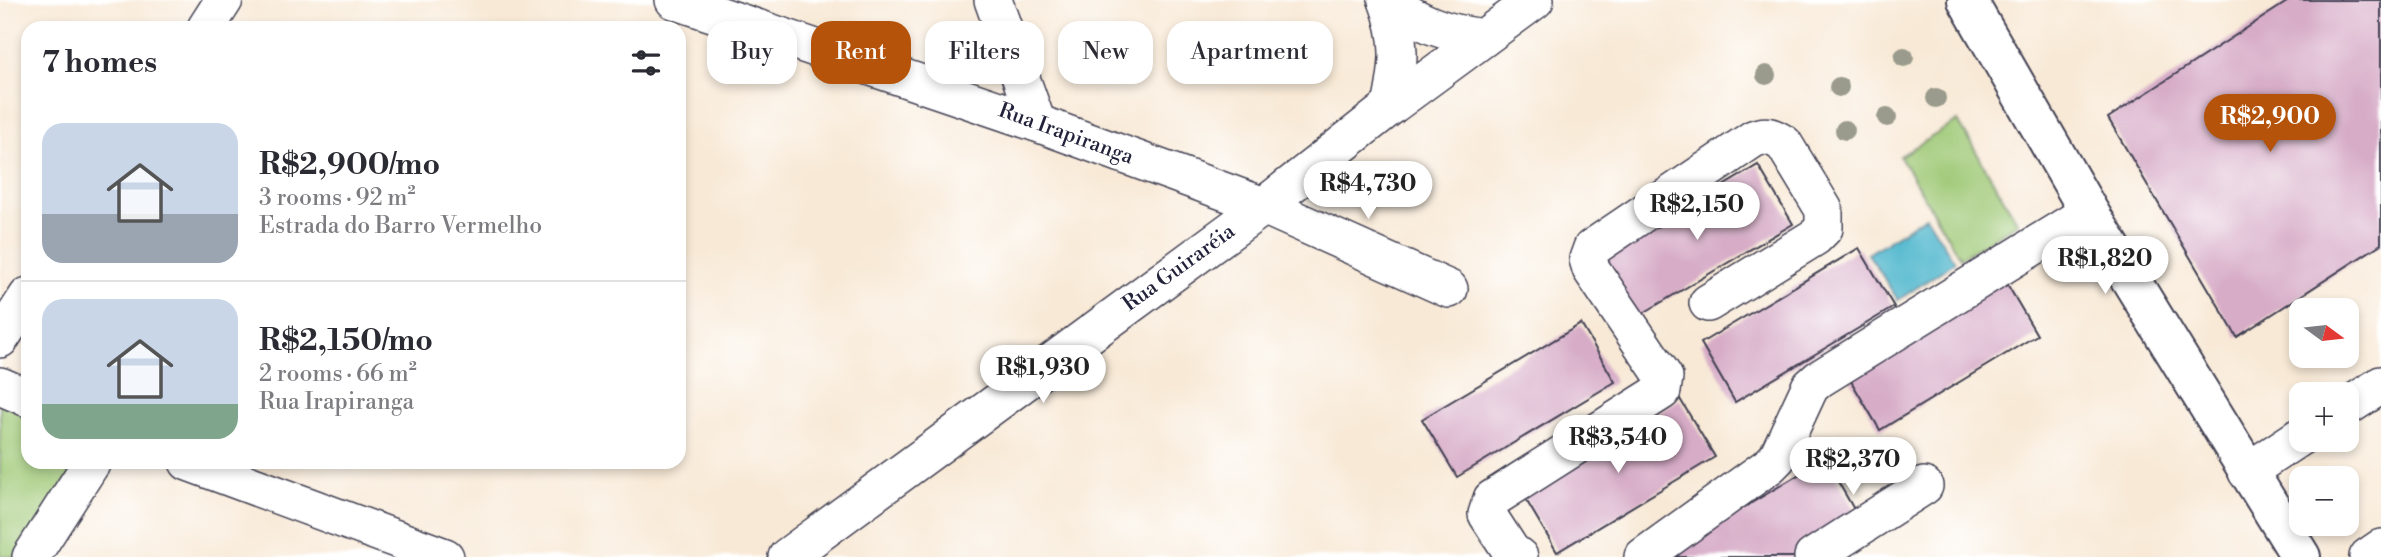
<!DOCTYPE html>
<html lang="en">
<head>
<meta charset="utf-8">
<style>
  body { margin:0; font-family:"Libre Bodoni",serif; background:#f2f2f3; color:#2b2b33; height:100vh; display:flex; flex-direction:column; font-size:26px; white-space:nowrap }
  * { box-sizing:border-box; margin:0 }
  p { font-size:23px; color:#7c7c81 }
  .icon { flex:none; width:38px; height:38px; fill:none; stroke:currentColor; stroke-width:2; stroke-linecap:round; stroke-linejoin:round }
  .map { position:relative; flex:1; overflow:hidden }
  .details { position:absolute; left:21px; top:21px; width:665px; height:448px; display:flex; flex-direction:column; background:#fff; border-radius:21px; box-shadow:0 4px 10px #0003 }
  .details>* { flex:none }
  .banner { position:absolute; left:707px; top:21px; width:665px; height:63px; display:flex; gap:14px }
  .needle { width:46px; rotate:105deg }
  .buttons { position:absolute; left:2289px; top:298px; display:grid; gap:14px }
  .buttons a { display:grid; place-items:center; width:70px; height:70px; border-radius:14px; background:#fff; box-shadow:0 4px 10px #0003; font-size:35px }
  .price { position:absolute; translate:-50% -60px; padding:0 16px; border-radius:24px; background:#fff; color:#222; font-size:23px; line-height:46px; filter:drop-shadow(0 2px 4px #0008) }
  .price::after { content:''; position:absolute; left:50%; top:42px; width:21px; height:16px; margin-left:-10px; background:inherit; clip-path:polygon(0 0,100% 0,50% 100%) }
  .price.selected { background:#b45309; color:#fff }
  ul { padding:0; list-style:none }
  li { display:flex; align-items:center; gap:21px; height:175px; padding:0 21px }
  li+li { border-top:2px solid #e1e1e2 }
  li span { display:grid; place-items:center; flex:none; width:196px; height:140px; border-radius:21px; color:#555 }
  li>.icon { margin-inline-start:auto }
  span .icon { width:84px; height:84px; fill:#fffc; stroke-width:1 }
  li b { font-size:30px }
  h2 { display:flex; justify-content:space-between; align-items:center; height:84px; padding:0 21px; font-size:30px }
  .pill { padding:0 24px; border-radius:21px; background:#fff; box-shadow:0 4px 10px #0003; font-size:24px; line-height:63px }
  .pill.selected { background:#b45309; color:#fff }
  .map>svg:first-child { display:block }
  .green { fill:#9ec874; stroke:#607558; stroke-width:2 }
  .water { fill:#4eb6cc; stroke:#386c84; stroke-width:2 }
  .building { fill:#d7acc7 }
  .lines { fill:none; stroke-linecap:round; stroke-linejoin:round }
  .minor-casing { stroke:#424052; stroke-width:40 }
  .major-casing { stroke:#424052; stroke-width:42 }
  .minor { stroke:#fff; stroke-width:37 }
  .major { stroke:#fff; stroke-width:38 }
  .tree { fill:#9a9b8c }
  .labels { text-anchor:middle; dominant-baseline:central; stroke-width:6; stroke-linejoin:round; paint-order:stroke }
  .street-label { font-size:21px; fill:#22223b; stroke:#fff }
</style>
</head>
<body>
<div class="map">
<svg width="2381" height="557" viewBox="0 0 2381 557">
  <rect width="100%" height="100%" fill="#fff"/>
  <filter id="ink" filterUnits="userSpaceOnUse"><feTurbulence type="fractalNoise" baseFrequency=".0143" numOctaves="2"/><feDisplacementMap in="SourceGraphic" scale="14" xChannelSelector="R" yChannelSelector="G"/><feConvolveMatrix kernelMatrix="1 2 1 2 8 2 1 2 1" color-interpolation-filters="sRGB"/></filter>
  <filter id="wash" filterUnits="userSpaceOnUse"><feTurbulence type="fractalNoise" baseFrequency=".00686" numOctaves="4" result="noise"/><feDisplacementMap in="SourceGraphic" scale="28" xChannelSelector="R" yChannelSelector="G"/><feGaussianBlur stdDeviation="1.57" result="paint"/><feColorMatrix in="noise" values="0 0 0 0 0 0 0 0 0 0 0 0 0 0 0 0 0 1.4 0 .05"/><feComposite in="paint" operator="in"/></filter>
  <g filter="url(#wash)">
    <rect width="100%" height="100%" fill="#f8e9d6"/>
    <g class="green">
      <polygon points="1958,121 2018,223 1960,258 1900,156"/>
      <polygon points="0,400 28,413 28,462 78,462 17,557 0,557"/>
    </g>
    <polygon class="water" points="1926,216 1955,262 1898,300 1868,254"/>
    <g id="blocks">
      <g class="building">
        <polygon points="2290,0 2381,0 2381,244 2237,337 2108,118"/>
        <polygon points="1758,165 1793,224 1635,318 1601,260"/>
        <polygon points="1859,248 1894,307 1735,402 1701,343"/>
        <polygon points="2003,277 2037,335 1880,430 1845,371"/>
        <polygon points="1581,324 1615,382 1457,477 1422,419"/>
        <polygon points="1680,399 1715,457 1557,552 1522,493"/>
        <polygon points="1825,459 1859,518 1794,557 1668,557 1666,554"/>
      </g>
    </g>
  </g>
  <g filter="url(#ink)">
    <use href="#blocks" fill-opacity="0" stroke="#424052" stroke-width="2"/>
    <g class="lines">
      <g class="minor-casing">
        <g id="minor">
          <polyline points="674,0 1037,123 1264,206 1449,289"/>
          <polyline points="993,0 1037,123"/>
          <path d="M1387 0C1402 40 1400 64 1391 106"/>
          <path d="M1387 0C1421 24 1442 32 1483 38"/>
          <polyline points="206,28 224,0"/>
          <polyline points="0,339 28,296"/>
          <polyline points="0,386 28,398"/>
          <polyline points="2347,407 2381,385"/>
          <polyline points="188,462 445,557"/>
          <polyline points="2247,472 2301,436"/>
          <polyline points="31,557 92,462"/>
          <polyline points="787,557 1264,206 1391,106 1535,0"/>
          <path d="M1519 557 1511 551 1487 514 1492 499 1662 391 1664 377 1591 269 1588 259 1592 248 1753 139C1766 134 1772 136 1784 144L1824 210V228L1815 237 1708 303"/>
          <polyline points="1643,557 1770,465 1777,458 1810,387 1819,379 2089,212"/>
          <polyline points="1813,557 1924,486"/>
          <polyline points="2368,557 2381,548"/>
        </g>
      </g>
      <g class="major-casing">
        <polyline id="major" points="1967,0 2089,212 2301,557"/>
      </g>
      <use href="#minor" class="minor"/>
      <use href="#major" class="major"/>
    </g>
    <g class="tree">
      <circle cx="1904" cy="57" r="10"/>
      <circle cx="1766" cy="75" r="10"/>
      <circle cx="1839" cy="87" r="10"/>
      <circle cx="1936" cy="98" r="10"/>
      <circle cx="1887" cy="117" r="10"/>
      <circle cx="1845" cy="130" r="10"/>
    </g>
  </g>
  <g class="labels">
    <g class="street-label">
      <text transform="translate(1066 134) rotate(20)">Rua Irapiranga</text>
      <text transform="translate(1179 268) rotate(-36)">Rua Guiraréia</text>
    </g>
  </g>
</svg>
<div class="buttons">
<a><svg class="needle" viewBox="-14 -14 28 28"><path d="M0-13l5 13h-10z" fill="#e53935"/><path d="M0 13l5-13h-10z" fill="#7c7c81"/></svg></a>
<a>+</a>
<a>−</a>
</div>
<b class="price selected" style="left:2270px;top:154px">R$2,900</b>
<b class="price" style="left:1368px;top:221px">R$4,730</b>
<b class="price" style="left:1697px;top:242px">R$2,150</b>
<b class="price" style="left:2105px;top:296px">R$1,820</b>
<b class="price" style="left:1043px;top:405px">R$1,930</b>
<b class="price" style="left:1618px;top:475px">R$3,540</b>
<b class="price" style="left:1853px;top:497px">R$2,370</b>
<div class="banner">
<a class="pill">Buy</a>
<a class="pill selected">Rent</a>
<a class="pill">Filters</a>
<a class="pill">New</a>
<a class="pill">Apartment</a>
</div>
<section class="details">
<h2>7 homes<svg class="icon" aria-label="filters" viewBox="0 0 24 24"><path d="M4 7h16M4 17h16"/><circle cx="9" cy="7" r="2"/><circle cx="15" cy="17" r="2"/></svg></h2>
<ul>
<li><span style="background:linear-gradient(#c9d6e8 65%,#9aa5b1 0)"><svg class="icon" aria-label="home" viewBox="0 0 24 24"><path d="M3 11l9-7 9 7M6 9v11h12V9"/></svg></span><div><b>R$2,900/mo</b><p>3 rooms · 92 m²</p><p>Estrada do Barro Vermelho</p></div></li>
<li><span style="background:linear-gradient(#c9d6e8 75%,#7fa58c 0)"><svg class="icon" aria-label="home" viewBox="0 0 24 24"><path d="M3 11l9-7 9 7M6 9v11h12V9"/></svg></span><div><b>R$2,150/mo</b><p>2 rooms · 66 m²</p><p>Rua Irapiranga</p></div></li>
</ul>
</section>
</div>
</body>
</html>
